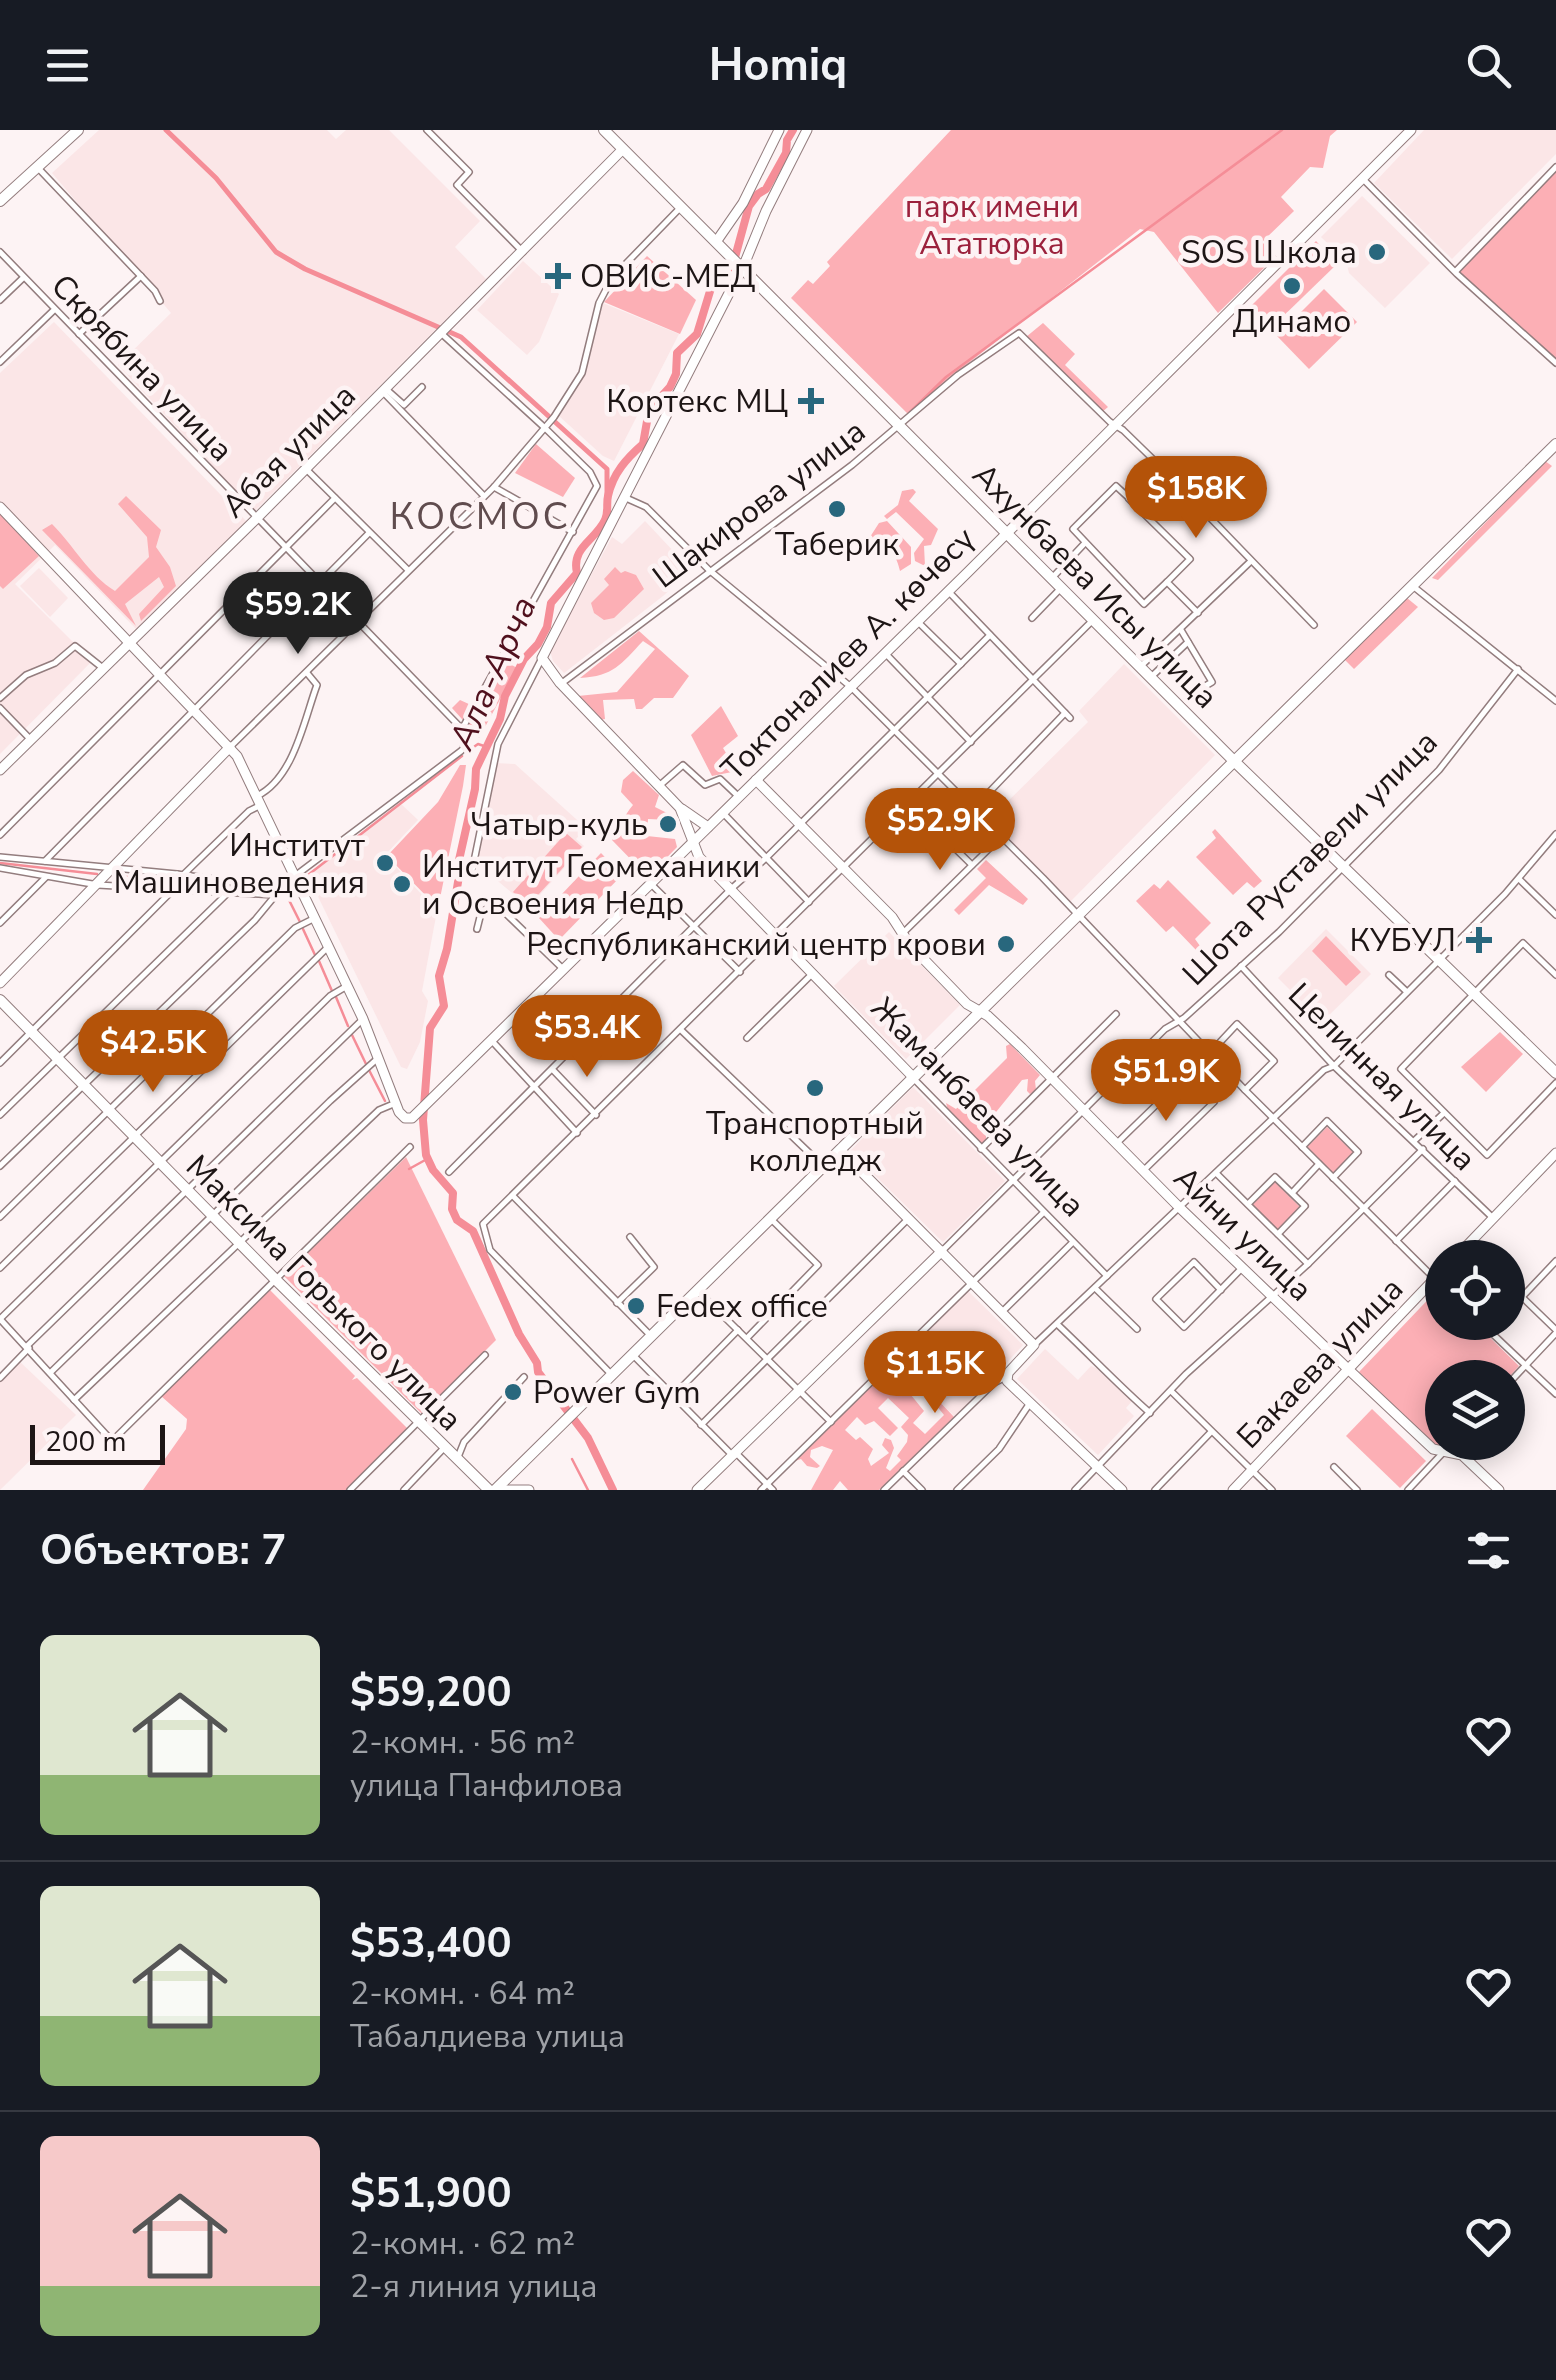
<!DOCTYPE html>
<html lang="ru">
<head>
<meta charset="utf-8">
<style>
  body { margin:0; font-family:"Nunito Sans",sans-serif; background:#242831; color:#f1f3f6; height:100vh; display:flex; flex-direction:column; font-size:38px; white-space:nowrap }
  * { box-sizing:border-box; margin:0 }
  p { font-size:32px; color:#9ea1a6 }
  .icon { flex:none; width:55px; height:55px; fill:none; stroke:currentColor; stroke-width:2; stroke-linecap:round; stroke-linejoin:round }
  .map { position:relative; height:1360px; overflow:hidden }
  .panel { display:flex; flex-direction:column; background:#171b24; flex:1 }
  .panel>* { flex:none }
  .controls { position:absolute; left:1425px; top:1110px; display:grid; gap:20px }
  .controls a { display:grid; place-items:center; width:100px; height:100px; border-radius:50%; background:#171b24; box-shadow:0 5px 25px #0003; font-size:50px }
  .scale { position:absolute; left:30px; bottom:25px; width:135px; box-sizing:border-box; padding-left:10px; border:5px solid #1d1515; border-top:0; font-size:28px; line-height:35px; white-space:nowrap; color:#1d1515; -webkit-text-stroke:8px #fdf3f4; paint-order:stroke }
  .price { position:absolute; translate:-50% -85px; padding:0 22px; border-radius:35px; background:#b45309; color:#fff; font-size:32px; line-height:65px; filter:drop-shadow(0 2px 5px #0008) }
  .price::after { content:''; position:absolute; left:50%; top:60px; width:30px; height:22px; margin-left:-15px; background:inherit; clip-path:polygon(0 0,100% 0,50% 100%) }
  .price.current { background:#222; color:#fff }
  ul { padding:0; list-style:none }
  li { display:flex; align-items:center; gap:30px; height:250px; padding:0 40px }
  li+li { border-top:2px solid #363941 }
  li span { display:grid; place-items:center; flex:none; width:280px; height:200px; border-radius:15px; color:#555 }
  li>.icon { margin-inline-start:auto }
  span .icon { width:120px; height:120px; fill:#fffc; stroke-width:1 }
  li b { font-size:42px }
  h2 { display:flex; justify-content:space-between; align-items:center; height:120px; padding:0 40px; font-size:42px }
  header { display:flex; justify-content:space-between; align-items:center; height:130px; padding:0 40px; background:#171b24; font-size:45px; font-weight:700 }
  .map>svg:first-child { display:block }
  .built { fill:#fbe6e7 }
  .green { fill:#fcafb5; fill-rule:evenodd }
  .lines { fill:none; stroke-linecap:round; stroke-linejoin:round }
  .stream { stroke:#f58d97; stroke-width:2.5 }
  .canal { stroke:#f58d97; stroke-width:5 }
  .river { stroke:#f58d97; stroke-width:8 }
  .street-casing { stroke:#937d7e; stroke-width:8 }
  .secondary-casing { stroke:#937d7e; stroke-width:11 }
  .primary-casing { stroke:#937d7e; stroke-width:12 }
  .street { stroke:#fff; stroke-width:5 }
  .secondary { stroke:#fff; stroke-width:9 }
  .primary { stroke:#fff; stroke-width:10 }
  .poi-dot { fill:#28677d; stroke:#fdf3f4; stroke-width:4 }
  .labels { text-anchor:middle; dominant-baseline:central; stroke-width:9; stroke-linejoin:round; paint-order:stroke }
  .park-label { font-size:32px; fill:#9b213c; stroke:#fdf3f4 }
  .poi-label { font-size:32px; fill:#1d1515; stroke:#fdf3f4; text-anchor:end }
  .street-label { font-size:32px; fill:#1d1515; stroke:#fdf3f4 }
  .water-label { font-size:35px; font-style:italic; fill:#50101d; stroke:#fdf3f4 }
  .quarter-label { font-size:38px; letter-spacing:2.5px; fill:#604c4e; stroke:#fdf3f4 }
</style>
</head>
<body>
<header><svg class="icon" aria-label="menu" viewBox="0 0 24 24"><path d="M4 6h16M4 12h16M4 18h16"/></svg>Homiq<svg class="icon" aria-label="search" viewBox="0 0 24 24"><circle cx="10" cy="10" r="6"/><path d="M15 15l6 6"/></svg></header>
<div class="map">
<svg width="1556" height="1360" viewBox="0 0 1556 1360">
  <rect width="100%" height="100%" fill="#fdf3f4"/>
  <g class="built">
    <polygon points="99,0 327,0 336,9 346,0 389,0 480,91 455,117 486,149 255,381 118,235 171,183 52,43"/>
    <polygon points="1424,0 1556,0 1556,24 1452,129 1374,53"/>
    <polygon points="1362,66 1430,133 1385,178 1349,143 1346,131 1321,107"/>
    <polygon points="523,131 559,164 539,212 527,225 477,180"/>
    <polygon points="603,173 679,204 614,331 603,326 558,285 584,244"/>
    <polygon points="54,192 247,392 137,500 55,415 15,454 92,531 0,624 0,243"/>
    <polygon points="645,391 691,440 663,466 564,543 553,531 550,521 612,407 622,414"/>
    <polygon points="39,438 68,468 50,487 20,456"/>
    <polygon points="1124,534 1215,625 1069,773 988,691 1088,592 1079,581"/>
    <polygon points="495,633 515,634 586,698 576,709 584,716 529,777 475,732"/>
    <polygon points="401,674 418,690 385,725 437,781 422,861 428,871 420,912 407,939 401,937 308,746"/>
    <polygon points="1326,799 1371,844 1322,892 1278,848"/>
    <polygon points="889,802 960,875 906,929 834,856"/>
    <polygon points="913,957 1005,1051 943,1112 850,1021"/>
    <polygon points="968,1161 1023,1215 956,1288 897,1229"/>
    <polygon points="1045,1219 1078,1250 1091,1236 1096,1238 1132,1271 1126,1278 1134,1286 1098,1325 1017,1249"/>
    <polygon points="19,1231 76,1285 0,1360 0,1252"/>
  </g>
  <g class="green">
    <polygon points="951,0 1337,0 1330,6 1323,38 1310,37 1281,67 1294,81 1262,112 1276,126 1218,183 1154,102 1140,99 952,246 910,286 791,168 808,150 813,154 830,136 827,132"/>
    <polygon points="1556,39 1556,231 1458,144"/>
    <polygon points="1316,111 1337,134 1270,199 1248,179"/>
    <polygon points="647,126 696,170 680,204 604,172"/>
    <polygon points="1324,159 1357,192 1309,239 1277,206"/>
    <polygon points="1043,193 1075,224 1065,235 1108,277 1102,282 1026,207"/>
    <polygon points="536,314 575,348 563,367 515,343"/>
    <polygon points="1545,331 1552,336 1438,450 1432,448"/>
    <polygon points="913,359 916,362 909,371 938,399 931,415 924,416 925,436 915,431 914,423 924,409 896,382 887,389 884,386 898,375 902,361"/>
    <path d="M126 366 161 400 156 417 170 437 176 456 141 491 139 484 164 457 159 447 125 474 136 496 42 400 52 394C74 416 89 445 115 461L149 427 147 407 118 374Z"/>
    <polygon points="0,383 39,426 3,459 0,456"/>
    <path d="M887 391 911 417V434L900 441C897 428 891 413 874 412L867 423 862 422 858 413 870 407 879 393Z"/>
    <polygon points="615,437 621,443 625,441 636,445 644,459 614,488 604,490 594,483 591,473 609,455 604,449"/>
    <polygon points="1407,468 1418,477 1354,539 1344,529"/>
    <path d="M639 501 689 546 673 568H654L642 579H636L634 569 603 570 605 589 600 590 578 566 617 562 655 519 643 511C620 535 614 546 580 548Z"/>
    <polygon points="498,527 517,538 479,608 452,578 460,570 471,575"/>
    <polygon points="721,576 738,606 723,618 737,641 712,646 691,605"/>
    <polygon points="460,635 466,635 463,656 438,778 387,726 438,672"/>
    <path d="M633 641 659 665 655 677 671 685 670 690 648 689 647 706 675 709 677 717 648 747 612 710C621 698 623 686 633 675L621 662 623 650Z"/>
    <polygon points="1215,699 1262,751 1254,758 1247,752 1233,765 1196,727 1216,708 1212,702"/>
    <polygon points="566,703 582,717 528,776 513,762"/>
    <polygon points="601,723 622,745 559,810 539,788"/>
    <polygon points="986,730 1028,769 1023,775 989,755 959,785 954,780 986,748 977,739"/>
    <polygon points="1168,750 1211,793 1195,809 1200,816 1196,820 1173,796 1166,802 1136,771 1154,754 1160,759"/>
    <polygon points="1326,806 1361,842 1346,856 1312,821"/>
    <polygon points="1500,902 1523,924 1486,962 1461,937"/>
    <polygon points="1010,914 1040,945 1035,951 1036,960 1030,964 1027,961 1028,949 1022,950 992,987 993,1003 986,1006 986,1014 982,1014 949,984 946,973 956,979 1007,928 1006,916"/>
    <polygon points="1327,997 1354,1023 1333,1045 1306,1018"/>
    <polygon points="406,1027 496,1210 422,1284 284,1146"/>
    <polygon points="1275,1052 1301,1078 1278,1101 1252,1075"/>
    <polygon points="1439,1158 1442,1161 1442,1192 1475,1193 1519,1236 1508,1248 1442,1248 1444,1313 1437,1319 1359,1242"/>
    <polygon points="270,1160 355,1246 352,1250 357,1248 408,1299 347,1360 143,1360 186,1299 187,1289 161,1266"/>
    <path d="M897 1229 912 1245 902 1254 924 1281 913 1293 925 1304 944 1285 936 1275 938 1270 954 1287 879 1360H848L840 1351 833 1360H811L833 1320 822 1316 811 1320 810 1327 820 1336 817 1338 807 1336 801 1329 795 1331ZM888 1268 909 1288 901 1297 908 1305 907 1312 897 1326 901 1330 890 1341 886 1338 894 1318 891 1310 885 1308 882 1315 889 1323 871 1336 868 1329 873 1319 860 1307 856 1310 845 1300 857 1287 865 1295 874 1291 890 1306 898 1298 878 1278Z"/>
    <polygon points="1372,1279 1426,1331 1400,1358 1346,1306"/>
  </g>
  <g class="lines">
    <g class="stream">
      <polyline points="910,282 946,247 1282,0"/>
      <polyline points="468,621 478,614 484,616"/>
      <polyline points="0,733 97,744"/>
      <polyline points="308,745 462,626"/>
      <polyline points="116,746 171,751"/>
      <polyline points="179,752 229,756"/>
      <polyline points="285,755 288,752"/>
      <polyline points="238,756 256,758"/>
      <polyline points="264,758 282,755"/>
      <polyline points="285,762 300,792"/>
      <polyline points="303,799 315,825"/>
      <polyline points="319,831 332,861"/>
      <polyline points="336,867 348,896"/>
      <polyline points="352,905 366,934"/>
      <polyline points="369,940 385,971"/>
      <polyline points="409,1039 427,1029"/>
      <polyline points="572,1329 588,1360"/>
    </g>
    <polyline class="canal" points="166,0 216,48 276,122 305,139 461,207 607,339 607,367"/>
    <path class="river" d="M613 1360 588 1308 538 1242 537 1233 519 1204 473 1101 457 1090 452 1079 453 1063 433 1040 426 1025 423 990 430 898 444 876 439 846 447 819 459 746V730L475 659 476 639 500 589 505 566 524 529 538 514 547 497 551 473 577 443C571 417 595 411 605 390 609 381 606 374 608 366 613 343 627 328 643 314L649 280 670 257 676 244 677 223 697 204 711 158 731 142 749 76 758 64 766 59 786 23 787 10 793 0"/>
    <g class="street-casing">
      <g id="street">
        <polyline points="427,0 469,42 457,55 523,122"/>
        <polyline points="39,39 155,161 160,171"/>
        <polyline points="1364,50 1457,144 1556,233"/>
        <polyline points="0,122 462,599"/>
        <polyline points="1456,141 1556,37"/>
        <polyline points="0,170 23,148"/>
        <polyline points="79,204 141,146"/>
        <polyline points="442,204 545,298 590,342 597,356 462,599"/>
        <polyline points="0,232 54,180"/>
        <polyline points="386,259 404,275 422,257"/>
        <polyline points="383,262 484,366"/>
        <polyline points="1161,337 1129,368 1116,356 1073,399 1144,474 1167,452"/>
        <polyline points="306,339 407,439"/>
        <polyline points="494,357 573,402"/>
        <polyline points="626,368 646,377 709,440 851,557 1043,748 1245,960 1442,1156"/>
        <polyline points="1129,369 1190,429 1167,452 1198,483"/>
        <polyline points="1052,448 1084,414"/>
        <polyline points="1414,457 1556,571"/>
        <polyline points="948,461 1070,588"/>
        <polyline points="1032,488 1061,458"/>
        <polyline points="917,491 961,534"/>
        <polyline points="1181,500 1212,552 1202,558"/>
        <polyline points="885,523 971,612"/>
        <polyline points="1141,536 1251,431"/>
        <polyline points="1151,547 1188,512"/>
        <polyline points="562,553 852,335 958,245 1019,203 1110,292 1123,300 1161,337 1314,495"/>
        <polyline points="0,568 26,545 55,533 75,516 104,539"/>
        <polyline points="0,578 31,610"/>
        <polyline points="230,617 494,357 554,287 582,243 599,173 612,148 679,79"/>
        <polyline points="659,656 683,635 705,655 720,649 739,667"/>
        <path d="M257 666C294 648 304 590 317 555L307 543"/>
        <polyline points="974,678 1065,583"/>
        <polyline points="723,683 809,772"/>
        <polyline points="924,688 972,735"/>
        <polyline points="0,705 335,368"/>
        <polyline points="0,727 177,744 262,756"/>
        <polyline points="45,731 369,403"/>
        <polyline points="0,738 98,755 275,765"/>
        <polyline points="183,745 249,681 261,675"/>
        <polyline points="295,746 461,621 464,618 462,599"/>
        <polyline points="471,746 498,614 542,528"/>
        <polyline points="1519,749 1556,785"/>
        <polyline points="651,754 740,842"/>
        <polyline points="0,793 46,747"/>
        <polyline points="477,799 481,783 495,773 562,838"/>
        <polyline points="904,802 1002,706"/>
        <polyline points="1241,836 1334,936 1493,1088"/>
        <polyline points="1389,845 1407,862"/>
        <polyline points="1556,845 1523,813 1401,939 1487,1025 1556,953"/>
        <polyline points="681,900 823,1036"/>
        <polyline points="747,908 811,845"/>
        <polyline points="492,911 577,1003"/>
        <polyline points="1209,924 1237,894 1274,931 1245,960"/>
        <polyline points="0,933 174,759 177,744"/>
        <polyline points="553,940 596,985"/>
        <polyline points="915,950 1107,1146"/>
        <polyline points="0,985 237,754"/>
        <polyline points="1414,1011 1444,983"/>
        <polyline points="1118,1012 1189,943"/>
        <polyline points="1302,1017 1327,991 1358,1022 1333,1048"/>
        <polyline points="981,1019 1116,884"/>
        <polyline points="0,1036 255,790 279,761 298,753"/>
        <polyline points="1144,1040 1214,972"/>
        <polyline points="449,1042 731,759 766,728 990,505"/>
        <polyline points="1216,1043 1308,1134"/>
        <polyline points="1292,1063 1319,1034"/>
        <polyline points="513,1066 651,1206"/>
        <polyline points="1248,1074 1275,1047 1305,1076 1278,1104"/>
        <polyline points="0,1087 295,798 315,788"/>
        <polyline points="1396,1111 1455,1051"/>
        <polyline points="942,1121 1165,899 1184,888 1279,802 1362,718 1439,640 1518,539"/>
        <polyline points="1556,1131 1522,1167 1556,1200"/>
        <polyline points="0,1138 328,817"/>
        <polyline points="1095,1158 1137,1199"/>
        <polyline points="1221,1160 1194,1132 1156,1169 1184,1197 1242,1138"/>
        <polyline points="698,1161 831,1292"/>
        <polyline points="617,1173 654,1137 630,1107"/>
        <polyline points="1002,1182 1073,1112"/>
        <polyline points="0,1189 112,1311 410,1017"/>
        <polyline points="0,1189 330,866 347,856"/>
        <polyline points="1480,1192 1556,1264"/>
        <path d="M1057 1194C1089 1224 1117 1254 1150 1283"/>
        <polyline points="747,1208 818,1135 772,1090"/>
        <polyline points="1034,1215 1324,940 1334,936 1505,764 1556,704"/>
        <polyline points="27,1216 363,889"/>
        <polyline points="632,1224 731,1324 738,1325 773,1360"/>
        <polyline points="51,1242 330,971 377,929"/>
        <polyline points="612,1245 490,1120 483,1094 1093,490"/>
        <polyline points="0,1248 29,1218"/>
        <polyline points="1508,1254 1556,1203"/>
        <polyline points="1171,1261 1272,1360"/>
        <polyline points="672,1267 738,1200"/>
        <polyline points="74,1270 379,980 391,975"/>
        <polyline points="701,1295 908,1089"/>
        <polyline points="458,1327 464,1312 524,1247"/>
        <polyline points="1334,1337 1357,1360"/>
        <polyline points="903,1341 922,1360"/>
        <polyline points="350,1360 485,1225"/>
        <polyline points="404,1360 444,1318"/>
        <polyline points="761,1360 1043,1083"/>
        <polyline points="884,1360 994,1253 1006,1247"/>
        <polyline points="957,1360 999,1319 1030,1273"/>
        <polyline points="1075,1360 1186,1244 1308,1134 1423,1019"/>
        <polyline points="1155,1360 1211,1302"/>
        <polyline points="1408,1360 1453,1312"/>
      </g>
    </g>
    <g class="secondary-casing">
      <g id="secondary">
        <polyline points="807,0 766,81 746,130 542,528 560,553 680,678 699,727 913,947"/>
        <polyline points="716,112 743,73 779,0"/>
        <polyline points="0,377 237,626 363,889 399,982 405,988 412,988 968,442 1411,0"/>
        <polyline points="0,640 256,389 623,19"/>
        <polyline points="756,650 892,787 910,815 967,874 988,886 1022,918 1179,1077 1348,1239 1433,1319 1462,1325 1499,1360"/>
        <polyline points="682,679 708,697"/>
        <polyline points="0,853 230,617"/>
        <polyline points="840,1020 1034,1215 1008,1243 1007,1251 1122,1360"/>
        <polyline points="1455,1128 1556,1023"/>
        <polyline points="506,1360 529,1360"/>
        <polyline points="697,1360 942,1121"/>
        <polyline points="1233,1360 1442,1141"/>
      </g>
    </g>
    <g class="primary-casing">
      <g id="primary">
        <polyline points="604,0 1234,631 1556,943"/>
        <polyline points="0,71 78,0"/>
        <polyline points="0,870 276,1150 489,1360"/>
        <polyline points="495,1360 1556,314"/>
      </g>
    </g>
    <use href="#street" class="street"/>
    <use href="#secondary" class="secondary"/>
    <use href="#primary" class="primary"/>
  </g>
  <g class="poi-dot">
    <circle cx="1377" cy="122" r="10"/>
    <path d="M553 131h10v10h10v10h-10v10h-10v-10h-10v-10h10z"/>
    <circle cx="1292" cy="156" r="10"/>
    <path d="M806 256h10v10h10v10h-10v10h-10v-10h-10v-10h10z"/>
    <circle cx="837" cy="379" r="10"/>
    <circle cx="668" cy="694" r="10"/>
    <circle cx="385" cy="733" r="10"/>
    <circle cx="402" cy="754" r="10"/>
    <path d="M1474 795h10v10h10v10h-10v10h-10v-10h-10v-10h10z"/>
    <circle cx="1006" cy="814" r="10"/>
    <circle cx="815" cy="958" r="10"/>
    <circle cx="636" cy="1176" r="10"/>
    <circle cx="513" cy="1262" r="10"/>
  </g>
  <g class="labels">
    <g class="park-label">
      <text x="992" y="76">парк имени<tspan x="992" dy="37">Ататюрка</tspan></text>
    </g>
    <g class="poi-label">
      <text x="1357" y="122">SOS Школа</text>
      <text x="580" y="146" text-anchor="start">ОВИС-МЕД</text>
      <text x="1292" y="191" text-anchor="middle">Динамо</text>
      <text x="788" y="271">Кортекс МЦ</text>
      <text x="837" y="414" text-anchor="middle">Таберик</text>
      <text x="648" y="694">Чатыр-куль</text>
      <text x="365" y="715">Институт<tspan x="365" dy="37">Машиноведения</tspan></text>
      <text x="422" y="736" text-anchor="start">Институт Геомеханики<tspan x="422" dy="37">и Освоения Недр</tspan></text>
      <text x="1456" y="810">КУБУЛ</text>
      <text x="986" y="814">Республиканский центр крови</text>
      <text x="815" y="993" text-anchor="middle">Транспортный<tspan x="815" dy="37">колледж</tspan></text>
      <text x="656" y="1176" text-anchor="start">Fedex office</text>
      <text x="533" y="1262" text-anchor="start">Power Gym</text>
    </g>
    <g class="street-label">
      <text transform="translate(142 238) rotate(46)">Скрябина улица</text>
      <text transform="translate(289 321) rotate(-45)">Абая улица</text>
      <text transform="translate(759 374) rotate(-37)">Шакирова улица</text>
      <text transform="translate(1095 456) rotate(45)">Ахунбаева Исы улица</text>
      <text transform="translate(848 524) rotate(-45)">Токтоналиев А. көчөсү</text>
      <text transform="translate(1310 728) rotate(-45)">Шота Руставели улица</text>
      <text transform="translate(1382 947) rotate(45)">Целинная улица</text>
      <text transform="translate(978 977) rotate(46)">Жаманбаева улица</text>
      <text transform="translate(1243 1104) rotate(44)">Айни улица</text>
      <text transform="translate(324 1163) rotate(45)">Максима Горького улица</text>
      <text transform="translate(1320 1233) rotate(-46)">Бакаева улица</text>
    </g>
    <g class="water-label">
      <text transform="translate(493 543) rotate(-66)">Ала-Арча</text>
    </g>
    <g class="quarter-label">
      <text x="480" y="386">КОСМОС</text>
    </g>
  </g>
</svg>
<div class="controls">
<a><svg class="icon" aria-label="locate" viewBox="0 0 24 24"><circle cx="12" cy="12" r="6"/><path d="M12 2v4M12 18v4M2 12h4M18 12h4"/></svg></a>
<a><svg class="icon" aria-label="layers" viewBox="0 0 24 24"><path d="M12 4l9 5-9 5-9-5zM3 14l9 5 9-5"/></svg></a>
</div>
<div class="scale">200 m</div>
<b class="price" style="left:1196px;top:411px">$158K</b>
<b class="price current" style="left:298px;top:527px">$59.2K</b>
<b class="price" style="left:940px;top:743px">$52.9K</b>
<b class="price" style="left:587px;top:950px">$53.4K</b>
<b class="price" style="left:153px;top:965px">$42.5K</b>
<b class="price" style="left:1166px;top:994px">$51.9K</b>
<b class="price" style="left:935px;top:1286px">$115K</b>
</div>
<section class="panel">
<h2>Объектов: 7<svg class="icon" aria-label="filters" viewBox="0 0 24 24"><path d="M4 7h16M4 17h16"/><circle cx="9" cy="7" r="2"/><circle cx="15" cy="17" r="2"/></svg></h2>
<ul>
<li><span style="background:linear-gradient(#dfe7d0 70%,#8fb573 0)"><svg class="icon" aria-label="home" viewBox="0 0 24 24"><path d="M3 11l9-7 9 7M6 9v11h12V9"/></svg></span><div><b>$59,200</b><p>2-комн. · 56 m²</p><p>улица Панфилова</p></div><svg class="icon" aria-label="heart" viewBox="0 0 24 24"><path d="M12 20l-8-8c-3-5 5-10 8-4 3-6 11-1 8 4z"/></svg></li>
<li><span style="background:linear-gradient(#dfe7d0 65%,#8fb573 0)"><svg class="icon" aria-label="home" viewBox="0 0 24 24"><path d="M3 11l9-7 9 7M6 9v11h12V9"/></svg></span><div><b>$53,400</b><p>2-комн. · 64 m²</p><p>Табалдиева улица</p></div><svg class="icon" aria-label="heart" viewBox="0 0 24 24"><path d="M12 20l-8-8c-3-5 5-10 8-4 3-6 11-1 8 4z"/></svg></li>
<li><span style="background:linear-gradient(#f6c9c9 75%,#8fb573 0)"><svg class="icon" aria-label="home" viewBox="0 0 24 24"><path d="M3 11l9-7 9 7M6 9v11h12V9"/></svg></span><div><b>$51,900</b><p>2-комн. · 62 m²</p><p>2-я линия улица</p></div><svg class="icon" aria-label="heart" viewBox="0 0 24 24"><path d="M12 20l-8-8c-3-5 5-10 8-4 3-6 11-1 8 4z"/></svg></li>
</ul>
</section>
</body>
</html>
